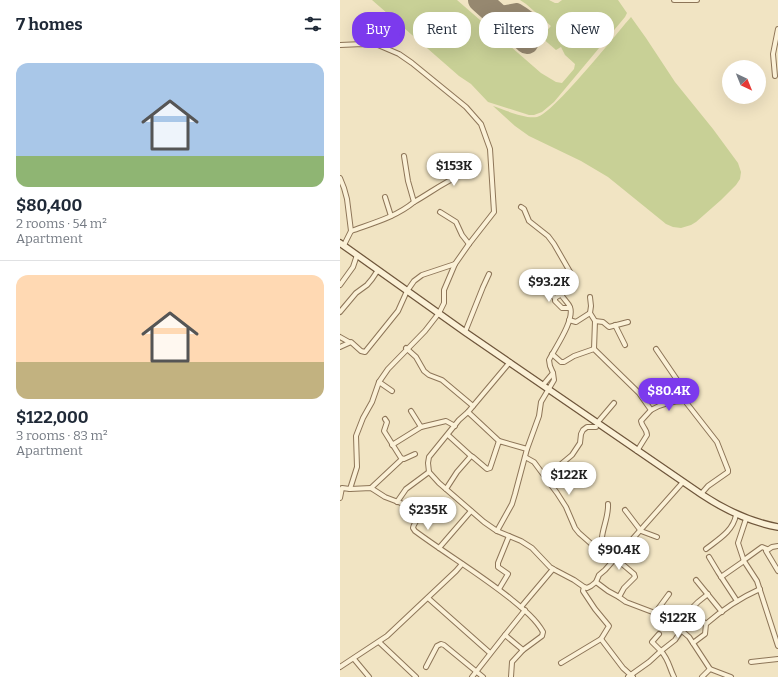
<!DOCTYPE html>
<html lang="en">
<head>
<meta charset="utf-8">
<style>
  body { margin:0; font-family:Bitter,serif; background:#f2f2f3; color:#1f2937; height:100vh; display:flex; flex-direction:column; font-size:15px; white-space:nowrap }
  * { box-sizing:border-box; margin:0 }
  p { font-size:13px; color:#747a83 }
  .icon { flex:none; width:22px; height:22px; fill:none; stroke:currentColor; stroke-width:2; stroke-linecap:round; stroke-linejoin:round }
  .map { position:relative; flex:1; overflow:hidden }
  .details { display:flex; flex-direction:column; background:#fff; width:340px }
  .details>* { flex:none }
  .banner { position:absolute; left:12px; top:12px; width:366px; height:36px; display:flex; gap:8px }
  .needle { width:26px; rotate:137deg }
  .buttons { position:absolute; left:382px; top:60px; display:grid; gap:8px }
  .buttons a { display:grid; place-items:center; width:44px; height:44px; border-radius:50%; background:#fff; box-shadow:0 4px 16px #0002; font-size:20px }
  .price { position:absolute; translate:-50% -34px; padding:0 9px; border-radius:14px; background:#fff; color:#222; font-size:13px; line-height:26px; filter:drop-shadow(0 1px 2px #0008) }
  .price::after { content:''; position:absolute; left:50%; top:24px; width:12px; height:9px; margin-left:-6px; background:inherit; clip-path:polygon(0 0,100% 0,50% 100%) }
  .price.current { background:#7c3aed; color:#fff }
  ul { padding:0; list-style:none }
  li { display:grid; align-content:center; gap:8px; height:212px; padding:0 16px }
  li+li { border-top:1px solid #e0e1e3 }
  li span { display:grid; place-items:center; height:124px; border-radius:12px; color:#555 }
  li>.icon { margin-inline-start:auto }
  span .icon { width:72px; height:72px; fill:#fffc; stroke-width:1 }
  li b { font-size:17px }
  h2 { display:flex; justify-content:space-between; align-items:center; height:48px; padding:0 16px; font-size:17px }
  .pill { padding:0 14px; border-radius:16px; background:#fff; box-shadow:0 4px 16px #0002; font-size:14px; line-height:36px }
  .pill.current { background:#7c3aed; color:#fff }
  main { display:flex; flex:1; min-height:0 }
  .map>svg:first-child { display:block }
  .green { fill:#c8d096 }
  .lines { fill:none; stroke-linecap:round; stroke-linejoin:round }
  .taxiway { stroke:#968870; stroke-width:10 }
  .runway { stroke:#968870; stroke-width:24 }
  .minor-casing { stroke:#8d7558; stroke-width:6 }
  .secondary-casing { stroke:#6f563b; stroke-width:8 }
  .minor { stroke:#fbf1d7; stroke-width:4 }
  .secondary { stroke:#fbf1d7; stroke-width:5.5 }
</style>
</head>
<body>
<main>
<section class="details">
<h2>7 homes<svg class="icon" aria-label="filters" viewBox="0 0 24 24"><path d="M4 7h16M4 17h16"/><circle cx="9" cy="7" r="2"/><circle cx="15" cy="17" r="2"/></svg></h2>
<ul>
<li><span style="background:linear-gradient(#a9c7e8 75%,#8fb573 0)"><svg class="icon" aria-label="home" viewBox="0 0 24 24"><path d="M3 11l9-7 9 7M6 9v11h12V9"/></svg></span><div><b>$80,400</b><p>2 rooms · 54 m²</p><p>Apartment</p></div></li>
<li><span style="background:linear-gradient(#ffd9b3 70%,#c2b280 0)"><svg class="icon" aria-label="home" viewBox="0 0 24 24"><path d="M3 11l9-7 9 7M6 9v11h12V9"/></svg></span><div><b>$122,000</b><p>3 rooms · 83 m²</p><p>Apartment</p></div></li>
</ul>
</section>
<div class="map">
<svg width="438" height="677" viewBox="0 0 438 677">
  <rect width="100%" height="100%" fill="#f1e4c3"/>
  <g class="green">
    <polygon points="32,0 117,0 201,73 216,82 222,83 234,69 235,64 225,55 221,47 216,50 201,37 211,26 186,4 180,0 209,0 215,3 218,3 222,0 278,0 287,13 285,17 214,102 202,112 194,115 189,115 148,102 131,84 119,76"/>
    <path d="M291 17 306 38 335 82 373 129 398 163 401 172 400 179 396 185 381 200 356 222 351 225 341 228 333 227 326 224 268 177 241 161 189 136 175 126 153 106C165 110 185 119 197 117 212 115 277 33 291 17Z"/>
  </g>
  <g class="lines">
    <path class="taxiway" d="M154 12 177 8C182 11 191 16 194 21 201 32 185 46 175 39 170 36 171 30 169 25"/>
    <polyline class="runway" points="140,0 187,42"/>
    <g class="minor-casing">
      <g id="minor">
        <polyline points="334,0 357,0"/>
        <polyline points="0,45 23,44 38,45 59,54 72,63 126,107 141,124 150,149 154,212 129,244 115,264 104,290 104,303 99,313 85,331 48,369 39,382 32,402 23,418 16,436 17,467 10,489 2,488 0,498"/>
        <polyline points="435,76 433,54 438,29"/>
        <path d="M64 156 68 181 74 202C90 193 104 182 121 175"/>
        <polyline points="0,178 4,188 7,199 11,231 4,245"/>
        <polyline points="45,197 51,216"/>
        <path d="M181 207 184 209 189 221 208 236 214 244 233 277 232 279 221 294C223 299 228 302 230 307 235 320 215 348 209 360L210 366 213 373 203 385"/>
        <polyline points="100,212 116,222 122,235 129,244"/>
        <path d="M11 231C33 223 56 217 74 202"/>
        <polyline points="0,285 13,267 17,255"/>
        <polyline points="203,287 215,298 220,295"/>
        <polyline points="250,297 251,306 250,313 255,321 254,349"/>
        <polyline points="215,298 215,301 222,308 230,308"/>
        <polyline points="0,312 16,293 27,285 32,279 38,270"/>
        <polyline points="229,320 236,322 250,313"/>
        <polyline points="255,321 263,322 269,327 288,322"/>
        <polyline points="275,325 285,345"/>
        <polyline points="125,332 143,287 149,274"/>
        <polyline points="0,337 9,342"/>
        <polyline points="0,347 11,342 21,351 25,352 58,311 67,291 74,281 82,275 115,264"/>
        <polyline points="66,348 76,357 84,371 89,375 102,380 133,406"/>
        <polyline points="316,349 344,390 345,401 377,442 388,470 388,472 368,486 361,494"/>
        <path d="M212 354 221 362H224L234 356 254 349 299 393 311 410 301 421C302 427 307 429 307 435L297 451"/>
        <polyline points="170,362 128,412 119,420 89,457 88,463 89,472 99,483 144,522 157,531 181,541 192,548 210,567 215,570 234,580 244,587 247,588 251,586 256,582 259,575 265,570 343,482"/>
        <polyline points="39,382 52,391"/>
        <path d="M311 410C321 404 333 401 345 401"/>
        <polyline points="71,411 81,427"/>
        <polyline points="128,412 159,441"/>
        <polyline points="45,419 47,422 44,431 61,458 64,459 75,454"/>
        <polyline points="257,423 274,403"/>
        <polyline points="108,435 131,456"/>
        <polyline points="52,445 81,427 106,421 115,426"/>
        <polyline points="185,457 194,462 217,493 226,507 235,528 239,533 256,548 263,550 274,557 294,574 295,577 284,588 279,597 286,602 315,613 335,625 349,637 370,669 391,677"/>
        <polyline points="214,470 232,455 240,443 241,434 243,430 247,427 256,427"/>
        <polyline points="31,488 62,459"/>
        <path d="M10 489 31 488 45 497 82 511C82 517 74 521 73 528L75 531C106 554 140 574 171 599 182 608 196 619 203 632L202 636 183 650"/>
        <polyline points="106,489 117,472 131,456 133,457 147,469 150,468 159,441 187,449"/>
        <polyline points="57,502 66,489 89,472"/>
        <polyline points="285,510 301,531 317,537"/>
        <polyline points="406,519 398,543 404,561 417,581 438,646"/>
        <polyline points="157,531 172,504 175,494 187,449 199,416 201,402 214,380 213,373"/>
        <polyline points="438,546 432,547 426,551 438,571"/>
        <polyline points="99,548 131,511"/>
        <path d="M366 549C379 539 393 531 396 515"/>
        <path d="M263 550C258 535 269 520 268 504"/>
        <polyline points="369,557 378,572 397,601"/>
        <polyline points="404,560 422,547 427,549"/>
        <polyline points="381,577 404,561"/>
        <polyline points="356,580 382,612"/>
        <polyline points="256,582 268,591 279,597"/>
        <polyline points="244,587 243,591 255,609 269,626 261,639"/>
        <polyline points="159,589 168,574 158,567 158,563 169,536"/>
        <polyline points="88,598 150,653"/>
        <polyline points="181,607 213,569"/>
        <polyline points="350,610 366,624"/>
        <polyline points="315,613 329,594"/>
        <polyline points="335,625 358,602 368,594"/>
        <polyline points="39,642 76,677"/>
        <path d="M353 643 365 634 366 624C382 610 400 598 420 589"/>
        <polyline points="14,659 29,677"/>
        <polyline points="411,662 438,659"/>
        <polyline points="221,663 261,639 283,668 293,677"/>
        <polyline points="0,667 47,636 116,571 122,564"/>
        <polyline points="86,667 97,646 101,644 104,645 143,677"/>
        <polyline points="132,677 165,635"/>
        <polyline points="171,677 172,662 183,650 165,635 185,610"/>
        <polyline points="288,677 309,662 321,651 312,642 319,634"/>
        <path d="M334 677C329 667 329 660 321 651L335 640 341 631"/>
        <polyline points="362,677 370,669"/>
      </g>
    </g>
    <g class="secondary-casing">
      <path id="secondary" d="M0 243 125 332 361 494C385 510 410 522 438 527"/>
    </g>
    <use href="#minor" class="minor"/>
    <use href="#secondary" class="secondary"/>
  </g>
</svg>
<div class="buttons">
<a><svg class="needle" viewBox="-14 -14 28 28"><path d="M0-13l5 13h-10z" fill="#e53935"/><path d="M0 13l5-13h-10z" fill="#747a83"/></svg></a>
</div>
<b class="price" style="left:114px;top:187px">$153K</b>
<b class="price" style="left:209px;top:303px">$93.2K</b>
<b class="price current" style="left:329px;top:412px">$80.4K</b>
<b class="price" style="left:229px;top:496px">$122K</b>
<b class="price" style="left:88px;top:531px">$235K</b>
<b class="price" style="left:279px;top:571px">$90.4K</b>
<b class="price" style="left:338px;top:639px">$122K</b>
<div class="banner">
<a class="pill current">Buy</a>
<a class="pill">Rent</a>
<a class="pill">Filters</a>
<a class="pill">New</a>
</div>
</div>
</main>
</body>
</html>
